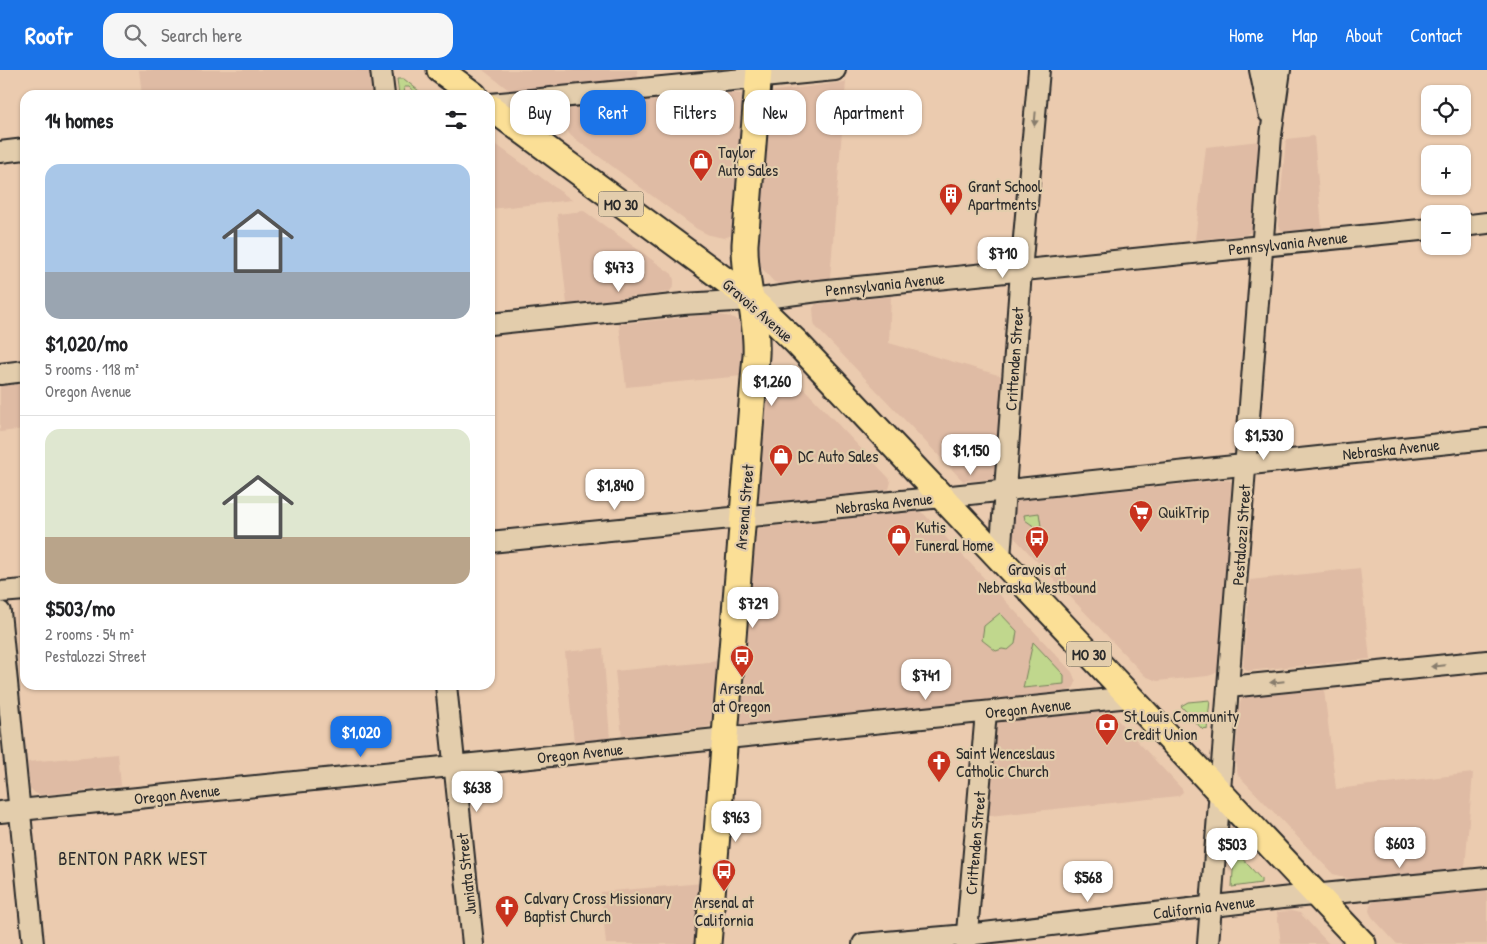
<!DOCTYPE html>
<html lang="en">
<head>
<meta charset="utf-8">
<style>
  body { margin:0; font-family:"Patrick Hand",sans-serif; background:#f6f6f6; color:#202124; height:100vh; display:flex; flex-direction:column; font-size:19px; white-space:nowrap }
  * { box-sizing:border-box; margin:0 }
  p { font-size:16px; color:#757577 }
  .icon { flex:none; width:28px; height:28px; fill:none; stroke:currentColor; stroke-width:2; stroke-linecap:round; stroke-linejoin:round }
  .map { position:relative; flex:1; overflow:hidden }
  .sheet { position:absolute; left:20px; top:20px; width:475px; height:600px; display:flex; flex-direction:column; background:#fff; border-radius:15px; box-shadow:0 1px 4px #0004 }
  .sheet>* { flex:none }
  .top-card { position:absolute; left:510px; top:20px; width:475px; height:45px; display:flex; gap:10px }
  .controls { position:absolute; left:1421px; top:15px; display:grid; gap:10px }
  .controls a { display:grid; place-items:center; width:50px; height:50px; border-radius:10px; background:#fff; box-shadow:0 1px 4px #0004; font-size:25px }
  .price { position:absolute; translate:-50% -42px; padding:0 11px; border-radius:10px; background:#fff; color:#222; font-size:16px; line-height:32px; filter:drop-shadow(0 1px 2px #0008) }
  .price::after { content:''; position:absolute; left:50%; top:30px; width:15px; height:11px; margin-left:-8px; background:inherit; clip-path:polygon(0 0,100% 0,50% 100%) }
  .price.on { background:#1a73e8; color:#fff }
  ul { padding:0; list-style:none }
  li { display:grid; align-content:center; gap:10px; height:265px; padding:0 25px }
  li+li { border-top:1px solid #e0e0e0 }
  li span { display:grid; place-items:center; height:155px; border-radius:15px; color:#555 }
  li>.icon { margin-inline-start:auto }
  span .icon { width:90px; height:90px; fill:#fffc; stroke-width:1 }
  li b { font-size:21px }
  h2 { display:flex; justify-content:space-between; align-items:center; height:60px; padding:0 25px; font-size:21px }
  .pill { padding:0 18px; border-radius:15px; background:#fff; box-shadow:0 1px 4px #0004; font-size:18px; line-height:45px }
  .pill.on { background:#1a73e8; color:#fff }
  header { display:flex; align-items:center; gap:30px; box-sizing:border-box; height:70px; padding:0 25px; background:#1a73e8; color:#fff }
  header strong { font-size:24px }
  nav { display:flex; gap:28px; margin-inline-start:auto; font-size:18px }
  .search { width:350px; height:45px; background:#f6f6f6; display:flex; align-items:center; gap:12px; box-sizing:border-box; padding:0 18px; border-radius:15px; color:#757577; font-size:19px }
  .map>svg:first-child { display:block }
  .built { fill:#dfbba4 }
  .green { fill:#c0d78d; stroke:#76815c }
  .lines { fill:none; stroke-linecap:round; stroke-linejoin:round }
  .minor-casing { stroke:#2b2b2b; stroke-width:24 }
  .major-casing { stroke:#2b2b2b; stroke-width:29 }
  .minor { stroke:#e3cdac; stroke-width:20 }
  .major { stroke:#fbdf96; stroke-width:25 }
  .oneway { fill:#877c6c }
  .labels { text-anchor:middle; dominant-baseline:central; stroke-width:4.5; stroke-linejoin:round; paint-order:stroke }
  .shield { fill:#e3cdac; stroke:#625c52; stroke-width:1 }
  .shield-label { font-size:15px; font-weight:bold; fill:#2b2b2b }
  .poi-label { font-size:16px; fill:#2b2b2b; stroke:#e3cdac; text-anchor:start }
  .street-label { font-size:16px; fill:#2b2b2b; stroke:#e3cdac }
  .neighbourhood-label { font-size:18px; letter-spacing:1px; fill:#2b2b2b; stroke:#e3cdac }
</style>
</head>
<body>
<header>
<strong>Roofr</strong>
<div class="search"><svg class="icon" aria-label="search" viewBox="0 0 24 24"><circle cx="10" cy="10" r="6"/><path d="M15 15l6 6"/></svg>Search here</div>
<nav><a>Home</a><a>Map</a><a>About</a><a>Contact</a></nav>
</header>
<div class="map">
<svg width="1487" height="874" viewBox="0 0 1487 874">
  <rect width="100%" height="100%" fill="#ebcbaf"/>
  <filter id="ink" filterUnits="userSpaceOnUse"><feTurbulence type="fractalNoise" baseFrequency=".02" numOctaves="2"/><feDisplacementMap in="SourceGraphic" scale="10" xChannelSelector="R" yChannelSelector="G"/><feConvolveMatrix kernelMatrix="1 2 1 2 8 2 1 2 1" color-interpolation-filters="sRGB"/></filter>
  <g filter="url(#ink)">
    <g class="built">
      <polygon points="139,0 371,0 374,25 142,25"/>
      <polygon points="483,0 637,0 638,9 515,21 509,20"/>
      <polygon points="846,12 830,208 781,214 774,212 758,194 756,186 769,23 776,21"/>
      <polygon points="735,23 741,24 744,30 735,157 732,165 724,168 709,165 697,159 570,65 564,53 568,41 573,38"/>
      <polygon points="1314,66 1322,158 1288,163 1281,160 1278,154 1286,69"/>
      <polygon points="490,70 572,130 490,139"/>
      <polygon points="1260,71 1254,157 1251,162 1245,165 1195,170 1206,77"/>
      <polygon points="584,141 672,204 674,210 674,216 670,221 663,223 567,234 557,144"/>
      <polygon points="891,226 889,273 1005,307 999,406 995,409 963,411 815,256 814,251 813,238 816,234"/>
      <polygon points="717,244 735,248 741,254 745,264 742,306 626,317 619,254"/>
      <polygon points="777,302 786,302 792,306 889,408 891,412 889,419 885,420 762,435 758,433 756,427 765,309 769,305"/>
      <polygon points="25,314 25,359 0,362 0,316"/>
      <polygon points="1227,410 1231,411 1234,417 1219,600 1214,604 1208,606 1157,611 1145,606 1010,463 1011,432 1015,431"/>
      <polygon points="911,441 920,442 924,444 1072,602 1076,612 1074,617 1070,620 1063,622 744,656 738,655 754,461 760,458"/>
      <polygon points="1360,498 1370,589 1247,601 1243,596 1250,510"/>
      <polygon points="603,578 610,668 574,672 565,582"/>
      <polygon points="718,591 715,648 712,654 707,657 622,666 615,601"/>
      <polygon points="1324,620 1336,719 1473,703 1465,798 1354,810 1333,804 1238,705 1235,693 1240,633 1242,628 1247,626"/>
      <polygon points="1103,641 1111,643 1182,719 1183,722 1178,726 989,746 986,745 995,653 1002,650"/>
      <polygon points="118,684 121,716 40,725 35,723 30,718 27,692"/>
      <polygon points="703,813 697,874 606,874 601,822"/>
      <polygon points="1487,820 1487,874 1397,874 1372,847 1369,841 1370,836 1373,832 1378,831"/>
      <polygon points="1291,841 1300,843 1329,874 1281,874 1277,842"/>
    </g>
    <g class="green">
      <polygon points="397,9 404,9 424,25 418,25 409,17 404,17 405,25 399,25"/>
      <polygon points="1039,443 1041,456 1035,457 1025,450 1024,445"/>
      <polygon points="1000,543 1017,561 1015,574 1008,580 1002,579 996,581 982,570 984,556"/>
      <polygon points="1033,572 1064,605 1064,614 1023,618"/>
      <polygon points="1210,630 1207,660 1205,658 1203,660 1181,636 1188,632"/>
      <polygon points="1236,784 1239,785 1261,809 1261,813 1232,817 1234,785"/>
    </g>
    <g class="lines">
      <g class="minor-casing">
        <g id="minor">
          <polyline points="381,0 384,25"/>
          <polyline points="1260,0 1269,43"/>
          <polyline points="490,34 835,0"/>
          <polyline points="0,82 25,79"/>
          <polyline points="1462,156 1487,153"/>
          <polyline points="490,254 683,234 752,230 818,221 1430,159"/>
          <polyline points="0,304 25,301"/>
          <polyline points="490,472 942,427 1487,369"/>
          <polyline points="1000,488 1021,201 1039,0"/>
          <polyline points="0,522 25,520"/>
          <polyline points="0,542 33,874"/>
          <polyline points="446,615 473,874"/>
          <polyline points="1229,617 1487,591"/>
          <polyline points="0,742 1130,627"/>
          <polyline points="863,874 967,865 1282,828 1487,808"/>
          <polyline points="966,874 986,642"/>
          <polyline points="1208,874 1271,65 1280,0"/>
        </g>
      </g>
      <g class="major-casing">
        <g id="major">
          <polyline points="440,0 474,25"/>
          <polyline points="490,37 752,230 796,272 859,339 1363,874"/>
          <path d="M708 874 756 285C758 248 744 212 745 174L759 0"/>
        </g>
      </g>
      <use href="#minor" class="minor"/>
      <use href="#major" class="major"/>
    </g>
    <defs><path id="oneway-solid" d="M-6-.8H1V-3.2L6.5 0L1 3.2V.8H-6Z" transform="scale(1.25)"/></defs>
    <g class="oneway">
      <use href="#oneway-solid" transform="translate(1035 49) rotate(95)"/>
      <use href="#oneway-solid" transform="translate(1438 596) rotate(174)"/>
      <use href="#oneway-solid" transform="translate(1277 612) rotate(174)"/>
    </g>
  </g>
  <defs>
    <g id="shop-pin" transform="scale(1.25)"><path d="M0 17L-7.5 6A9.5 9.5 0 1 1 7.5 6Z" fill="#c8321e" stroke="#e3cdac"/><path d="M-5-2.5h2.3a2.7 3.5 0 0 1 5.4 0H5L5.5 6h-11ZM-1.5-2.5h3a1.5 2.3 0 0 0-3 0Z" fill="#fff"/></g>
    <g id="building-pin" transform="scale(1.25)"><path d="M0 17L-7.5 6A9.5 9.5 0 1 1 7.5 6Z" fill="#c8321e" stroke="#e3cdac"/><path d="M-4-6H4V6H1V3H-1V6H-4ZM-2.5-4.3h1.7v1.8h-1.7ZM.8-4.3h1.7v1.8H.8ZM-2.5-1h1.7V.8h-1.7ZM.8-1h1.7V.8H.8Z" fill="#fff"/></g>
    <g id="supermarket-pin" transform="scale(1.25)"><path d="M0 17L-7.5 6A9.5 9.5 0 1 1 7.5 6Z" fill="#c8321e" stroke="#e3cdac"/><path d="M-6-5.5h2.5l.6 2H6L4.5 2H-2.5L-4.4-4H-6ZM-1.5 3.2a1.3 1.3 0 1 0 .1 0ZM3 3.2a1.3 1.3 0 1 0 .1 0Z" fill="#fff"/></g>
    <g id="bus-pin" transform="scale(1.25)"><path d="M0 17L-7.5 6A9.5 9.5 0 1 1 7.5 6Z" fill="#c8321e" stroke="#e3cdac"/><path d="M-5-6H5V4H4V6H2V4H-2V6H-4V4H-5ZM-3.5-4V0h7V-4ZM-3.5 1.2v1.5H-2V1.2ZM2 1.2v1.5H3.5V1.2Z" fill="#fff"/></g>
    <g id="bank-pin" transform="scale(1.25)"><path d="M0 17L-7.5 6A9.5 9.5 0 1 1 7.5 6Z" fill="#c8321e" stroke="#e3cdac"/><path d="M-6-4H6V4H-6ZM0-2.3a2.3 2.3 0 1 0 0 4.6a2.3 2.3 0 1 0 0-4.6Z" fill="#fff"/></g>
    <g id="church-pin" transform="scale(1.25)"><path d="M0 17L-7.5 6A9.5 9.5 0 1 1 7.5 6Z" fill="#c8321e" stroke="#e3cdac"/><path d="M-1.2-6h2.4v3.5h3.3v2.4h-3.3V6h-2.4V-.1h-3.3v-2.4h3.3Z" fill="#fff"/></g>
  </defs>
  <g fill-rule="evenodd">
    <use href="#shop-pin" x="701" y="91"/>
    <use href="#building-pin" x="951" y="125"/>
    <use href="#shop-pin" x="781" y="386"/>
    <use href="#supermarket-pin" x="1141" y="442"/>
    <use href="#shop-pin" x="899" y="466"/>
    <use href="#bus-pin" x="1037" y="468"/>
    <use href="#bus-pin" x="742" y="587"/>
    <use href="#bank-pin" x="1107" y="655"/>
    <use href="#church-pin" x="939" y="692"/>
    <use href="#bus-pin" x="724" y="801"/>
    <use href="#church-pin" x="507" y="837"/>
  </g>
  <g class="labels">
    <g class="shield">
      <rect x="598.5" y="121.5" width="45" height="25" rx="4"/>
      <rect x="1066.5" y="571.5" width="45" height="25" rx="4"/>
    </g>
    <g class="shield-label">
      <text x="621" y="134">MO 30</text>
      <text x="1089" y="584">MO 30</text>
    </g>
    <g class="poi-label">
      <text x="718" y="82">Taylor<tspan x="718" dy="18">Auto Sales</tspan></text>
      <text x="968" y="116">Grant School<tspan x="968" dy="18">Apartments</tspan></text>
      <text x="798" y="386">DC Auto Sales</text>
      <text x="1158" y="442">QuikTrip</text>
      <text x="916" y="457">Kutis<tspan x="916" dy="18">Funeral Home</tspan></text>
      <text x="1037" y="499" text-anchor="middle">Gravois at<tspan x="1037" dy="18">Nebraska Westbound</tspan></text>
      <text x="742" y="618" text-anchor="middle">Arsenal<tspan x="742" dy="18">at Oregon</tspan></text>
      <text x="1124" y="646">St Louis Community<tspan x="1124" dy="18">Credit Union</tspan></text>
      <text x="956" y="683">Saint Wenceslaus<tspan x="956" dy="18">Catholic Church</tspan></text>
      <text x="524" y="828">Calvary Cross Missionary<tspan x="524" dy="18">Baptist Church</tspan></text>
      <text x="724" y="832" text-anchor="middle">Arsenal at<tspan x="724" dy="18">California</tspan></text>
    </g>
    <g class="street-label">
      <text transform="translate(1288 173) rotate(-6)">Pennsylvania Avenue</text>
      <text transform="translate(885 214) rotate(-6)">Pennsylvania Avenue</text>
      <text transform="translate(758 240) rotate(41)">Gravois Avenue</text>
      <text transform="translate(1014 289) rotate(-86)">Crittenden Street</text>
      <text transform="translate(1391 379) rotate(-6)">Nebraska Avenue</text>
      <text transform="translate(884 433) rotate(-6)">Nebraska Avenue</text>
      <text transform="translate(744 437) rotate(-85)">Arsenal Street</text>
      <text transform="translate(1241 465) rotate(-86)">Pestalozzi Street</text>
      <text transform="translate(1028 638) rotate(-6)">Oregon Avenue</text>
      <text transform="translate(580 683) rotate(-6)">Oregon Avenue</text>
      <text transform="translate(177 724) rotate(-6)">Oregon Avenue</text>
      <text transform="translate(975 773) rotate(-85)">Crittenden Street</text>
      <text transform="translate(466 804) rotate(-96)">Juniata Street</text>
      <text transform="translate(1204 837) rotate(-7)">California Avenue</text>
    </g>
    <g class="neighbourhood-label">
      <text x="133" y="788">BENTON PARK WEST</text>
    </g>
  </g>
</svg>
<div class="controls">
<a><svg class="icon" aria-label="locate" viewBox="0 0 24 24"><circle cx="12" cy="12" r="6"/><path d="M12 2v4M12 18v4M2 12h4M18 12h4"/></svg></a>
<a>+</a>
<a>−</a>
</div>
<b class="price" style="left:1003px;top:209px">$710</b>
<b class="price" style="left:619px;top:223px">$473</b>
<b class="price" style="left:772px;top:337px">$1,260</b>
<b class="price" style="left:1264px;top:391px">$1,530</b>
<b class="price" style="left:971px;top:406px">$1,150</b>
<b class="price" style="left:615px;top:441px">$1,840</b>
<b class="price" style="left:753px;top:559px">$729</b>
<b class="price" style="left:926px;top:631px">$741</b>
<b class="price on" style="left:361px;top:688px">$1,020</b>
<b class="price" style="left:477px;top:743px">$638</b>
<b class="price" style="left:736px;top:773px">$963</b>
<b class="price" style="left:1400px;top:799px">$603</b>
<b class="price" style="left:1232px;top:800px">$503</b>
<b class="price" style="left:1088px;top:833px">$568</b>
<div class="top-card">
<a class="pill">Buy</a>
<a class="pill on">Rent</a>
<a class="pill">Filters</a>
<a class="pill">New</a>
<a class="pill">Apartment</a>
</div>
<section class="sheet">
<h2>14 homes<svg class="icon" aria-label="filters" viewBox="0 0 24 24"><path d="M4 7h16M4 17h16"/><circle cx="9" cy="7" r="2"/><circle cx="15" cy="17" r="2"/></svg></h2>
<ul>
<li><span style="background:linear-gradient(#a9c7e8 70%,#9aa5b1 0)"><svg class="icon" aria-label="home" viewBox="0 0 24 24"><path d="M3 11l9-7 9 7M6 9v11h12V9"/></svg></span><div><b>$1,020/mo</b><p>5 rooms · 118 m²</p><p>Oregon Avenue</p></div></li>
<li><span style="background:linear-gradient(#dfe7d0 70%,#b9a48a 0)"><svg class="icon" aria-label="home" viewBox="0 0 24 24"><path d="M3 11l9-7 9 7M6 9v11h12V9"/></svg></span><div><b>$503/mo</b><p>2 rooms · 54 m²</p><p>Pestalozzi Street</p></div></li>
</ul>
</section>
</div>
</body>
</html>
